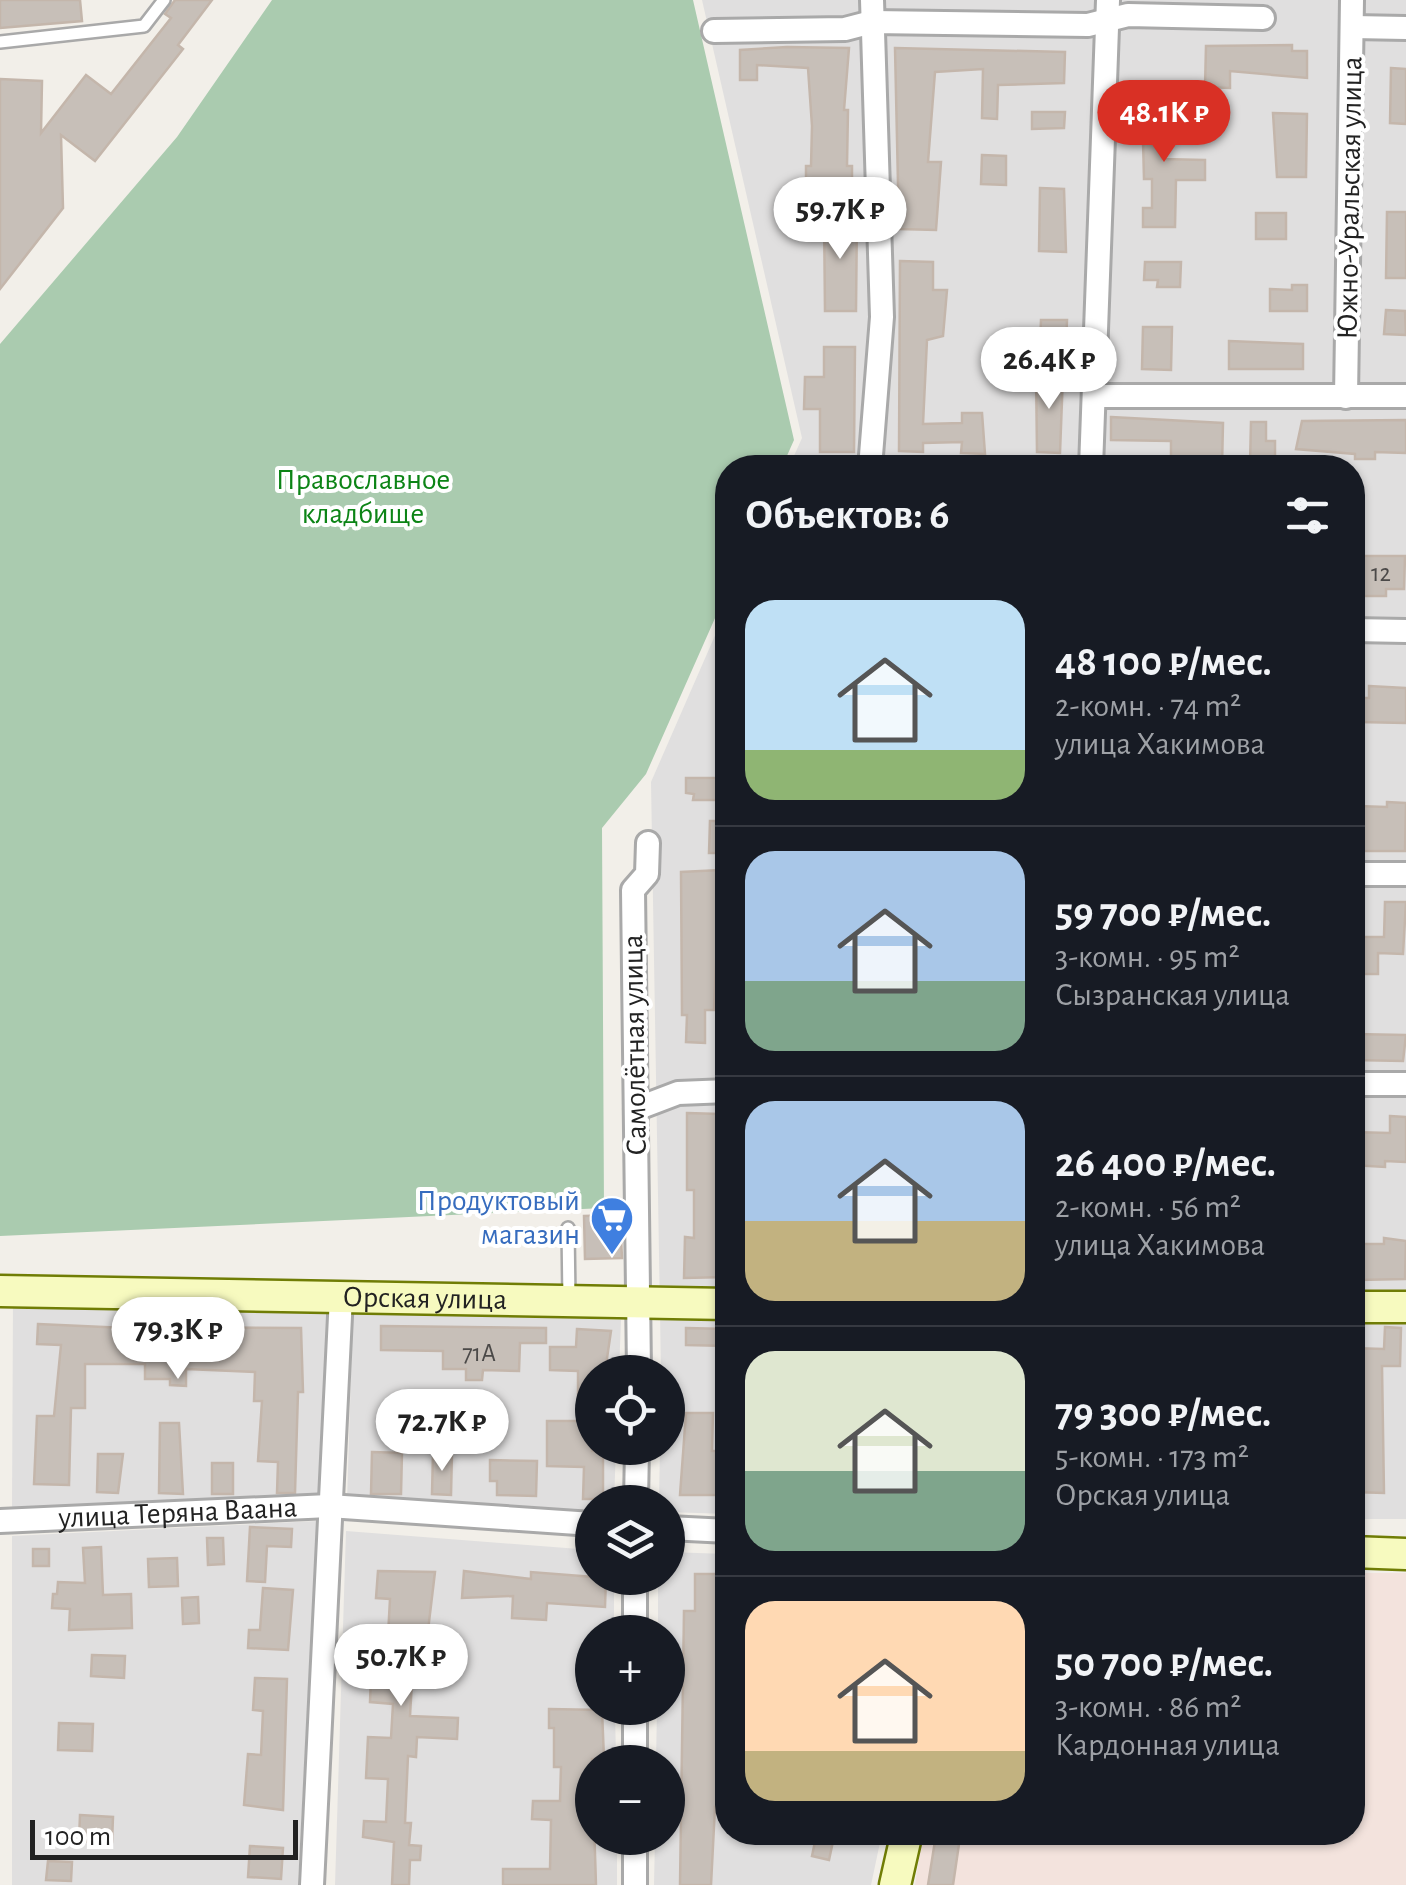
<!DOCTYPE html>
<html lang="ru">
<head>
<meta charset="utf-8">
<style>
  body { margin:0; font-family:"Alegreya Sans",sans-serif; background:#242831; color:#f1f3f6; height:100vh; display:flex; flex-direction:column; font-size:38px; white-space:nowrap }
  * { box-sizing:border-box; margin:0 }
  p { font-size:32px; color:#9ea1a6 }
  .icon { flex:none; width:55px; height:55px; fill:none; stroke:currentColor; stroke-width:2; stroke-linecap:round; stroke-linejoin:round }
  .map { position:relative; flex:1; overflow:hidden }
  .side { position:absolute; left:715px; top:455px; width:650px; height:1390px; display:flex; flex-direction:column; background:#171b24; border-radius:40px; box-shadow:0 2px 8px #0004 }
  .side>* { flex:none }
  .tools { position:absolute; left:575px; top:1355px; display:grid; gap:20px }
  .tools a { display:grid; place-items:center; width:110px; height:110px; border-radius:50%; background:#171b24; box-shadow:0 2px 8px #0004; font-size:50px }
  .scale { position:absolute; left:30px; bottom:25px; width:268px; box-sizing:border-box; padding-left:10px; border:5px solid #222; border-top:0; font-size:28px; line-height:35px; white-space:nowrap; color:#222; -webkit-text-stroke:8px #fff; paint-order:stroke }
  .price { position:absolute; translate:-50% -85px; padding:0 22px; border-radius:35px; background:#fff; color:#222; font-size:32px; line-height:65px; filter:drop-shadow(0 2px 5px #0008) }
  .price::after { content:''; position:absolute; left:50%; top:60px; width:30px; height:22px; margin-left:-15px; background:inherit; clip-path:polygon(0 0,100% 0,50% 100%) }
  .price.on { background:#d93025; color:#fff }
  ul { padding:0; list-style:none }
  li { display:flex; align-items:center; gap:30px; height:250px; padding:0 30px }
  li+li { border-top:2px solid #363941 }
  li span { display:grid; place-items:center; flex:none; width:280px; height:200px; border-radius:30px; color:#555 }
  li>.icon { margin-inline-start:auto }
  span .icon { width:120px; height:120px; fill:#fffc; stroke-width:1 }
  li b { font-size:42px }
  h2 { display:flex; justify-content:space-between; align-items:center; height:120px; padding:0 30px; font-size:42px }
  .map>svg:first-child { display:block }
  .residential { fill:#e0dfdf }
  .military { fill:#f3e3dd }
  .cemetery { fill:#aacbaf }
  .building { fill:#c7bfb8; stroke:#c4b6ab; stroke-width:2.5 }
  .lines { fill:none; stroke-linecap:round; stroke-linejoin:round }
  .lane-casing { stroke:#a9a9a9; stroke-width:16 }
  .street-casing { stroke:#a9a9a9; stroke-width:28 }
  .secondary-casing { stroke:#707d05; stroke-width:35 }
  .lane { stroke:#fff; stroke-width:11 }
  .street { stroke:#fff; stroke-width:22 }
  .secondary { stroke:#f7fabf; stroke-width:30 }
  .labels { text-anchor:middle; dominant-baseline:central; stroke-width:8; stroke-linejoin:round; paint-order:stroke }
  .number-label { font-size:25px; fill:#4b4948 }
  .street-label { font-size:30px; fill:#222; stroke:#fff }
  .park-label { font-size:30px; fill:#0c8416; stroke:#fff }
  .shop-label { font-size:30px; fill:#366cbe; stroke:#fff; text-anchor:end }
</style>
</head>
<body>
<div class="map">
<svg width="1406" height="1885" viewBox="0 0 1406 1885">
  <rect width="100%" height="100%" fill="#f2efe9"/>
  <g class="residential">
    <polygon points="702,0 1406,0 1406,1519 1353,1519 1352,468 789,467 802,438"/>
    <polygon points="727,608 727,1514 668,1512 668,1502 659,1502 660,1448 668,1448 668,1372 661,1372 651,782"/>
    <polygon points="13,1303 328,1312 319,1498 12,1510"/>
    <polygon points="353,1312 621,1320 619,1372 592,1372 592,1448 616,1448 614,1502 592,1502 592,1514 347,1500"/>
    <polygon points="317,1521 298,1885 12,1885 12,1536"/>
    <polygon points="346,1531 592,1550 592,1578 614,1578 614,1632 592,1632 592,1708 615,1708 616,1762 592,1762 592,1838 617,1838 617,1885 335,1885"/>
    <polygon points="668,1552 727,1554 728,1832 882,1833 871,1885 654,1885 655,1838 668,1838 668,1762 656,1762 657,1708 668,1708 668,1632 658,1632 658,1578 668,1578"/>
  </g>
  <polygon class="military" points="1353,1573 1406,1573 1406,1885 915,1885 923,1833 1352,1832"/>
  <polygon class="cemetery" points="272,0 693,0 794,440 782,467 728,468 727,591 646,774 602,828 604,1208 0,1236 0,344 177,137"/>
  <g class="building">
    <polygon points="0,0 80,0 82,21 0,28"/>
    <polygon points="175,0 212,0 178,45 183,49 95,161 61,135 63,208 0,289 0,79 42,81 41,133 86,75 111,94 171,18 165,14"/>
    <polygon points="1292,45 1292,51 1307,51 1307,78 1230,71 1230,88 1205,87 1206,46"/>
    <polygon points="787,47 849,48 844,110 848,110 847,166 852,166 852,183 806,183 806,166 811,166 812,126 808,68 757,65 757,80 740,80 740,50"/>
    <polygon points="895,48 1065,52 1064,83 998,85 997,119 982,118 983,69 935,72 928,162 941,162 936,230 899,229"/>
    <polygon points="1391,68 1406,69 1406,124 1390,123"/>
    <polygon points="1142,102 1178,103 1178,125 1163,129 1162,159 1205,160 1205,180 1176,180 1175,227 1143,227 1143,208 1152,208 1152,179 1144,179"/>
    <polygon points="1032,112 1065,112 1064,128 1032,129"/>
    <polygon points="1273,113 1307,114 1306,177 1277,177"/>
    <polygon points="982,155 1006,156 1006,185 981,184"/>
    <polygon points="1040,188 1064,189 1066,252 1039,251"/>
    <polygon points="1387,212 1406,212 1406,278 1386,278"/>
    <rect x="1256" y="213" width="30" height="26"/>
    <polygon points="824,214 857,214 856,311 825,311"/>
    <polygon points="900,261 933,262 933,290 947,290 943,336 927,340 923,424 962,423 962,413 982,413 985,454 961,453 962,442 923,443 923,452 899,451"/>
    <polygon points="1145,262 1181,262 1180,287 1157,287 1158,280 1144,280"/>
    <polygon points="1292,285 1307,285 1307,311 1270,311 1270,289 1292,290"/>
    <polygon points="1386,310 1405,311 1406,335 1384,334"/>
    <polygon points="1041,320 1067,320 1066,346 1040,346"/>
    <polygon points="1143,327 1172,327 1171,370 1142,369"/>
    <polygon points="1229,341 1303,344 1303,369 1229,369"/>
    <polygon points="824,347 855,347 854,452 820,452 820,409 804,409 805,377 824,377"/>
    <polygon points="1036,373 1063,374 1060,453 1037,452"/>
    <polygon points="1111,417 1223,423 1222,467 1171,462 1171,441 1111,440"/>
    <polygon points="1406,420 1406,453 1375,452 1375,459 1355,459 1355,454 1296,449 1302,421"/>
    <polygon points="1251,422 1266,422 1266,441 1275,441 1275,465 1250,464"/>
    <polygon points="1358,556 1405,556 1404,589 1386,589 1386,596 1357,596"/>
    <polygon points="1369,686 1406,688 1406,723 1359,722 1360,698 1369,698"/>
    <polygon points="686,778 722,778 722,800 693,800 694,794 686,793"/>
    <polygon points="1387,802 1406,803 1405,851 1357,851 1358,806 1387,807"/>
    <polygon points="710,821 728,821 728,853 709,853"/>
    <polygon points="720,870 714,1010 705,1010 705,1043 686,1042 687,1015 682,1015 681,872"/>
    <polygon points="1385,902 1406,902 1403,954 1378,953 1378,974 1352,974 1356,937 1384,937"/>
    <polygon points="1354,1034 1406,1035 1403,1061 1354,1060"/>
    <polygon points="687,1113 719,1114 718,1199 728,1199 728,1277 684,1278 685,1237 694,1238 694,1190 687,1190"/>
    <polygon points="1390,1116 1406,1117 1406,1162 1385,1161 1385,1167 1352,1165 1352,1132 1390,1133"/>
    <polygon points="620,1215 622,1258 585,1259 584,1216"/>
    <polygon points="1384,1238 1406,1241 1405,1279 1359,1280 1359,1244 1384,1244"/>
    <polygon points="38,1324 125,1328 125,1339 171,1339 171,1327 301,1328 303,1392 298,1392 295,1493 277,1493 278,1462 258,1461 262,1401 254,1401 255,1372 186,1369 186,1386 170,1385 170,1379 145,1379 145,1364 85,1364 85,1408 71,1408 69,1485 34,1484 37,1416 54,1416 61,1345 37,1344"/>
    <polygon points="381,1326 546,1328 546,1343 520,1343 519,1371 483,1370 482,1380 466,1380 466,1369 443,1369 443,1351 381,1350"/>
    <polygon points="1385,1327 1401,1328 1400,1366 1382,1366 1384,1493 1352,1492 1358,1403 1352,1403 1352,1348 1384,1349"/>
    <polygon points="686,1328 728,1329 728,1346 686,1345"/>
    <polygon points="577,1329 611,1331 605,1372 592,1372 592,1451 603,1451 603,1499 583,1499 584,1467 547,1466 547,1421 578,1421 578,1371 550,1370 550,1347 576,1347"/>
    <polygon points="686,1413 713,1413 712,1451 728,1451 728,1495 680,1495"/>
    <polygon points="160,1423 179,1423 183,1494 159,1493"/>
    <polygon points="372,1452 402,1453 401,1494 371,1494"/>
    <polygon points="433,1452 452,1453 451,1495 432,1494"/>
    <polygon points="98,1454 123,1454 118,1493 97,1492"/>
    <polygon points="490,1460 537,1461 536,1496 497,1495 497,1481 490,1481"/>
    <rect x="212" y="1463" width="21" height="31"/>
    <polygon points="250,1527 292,1529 291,1547 267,1546 265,1582 247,1581"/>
    <polygon points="207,1538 223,1538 224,1564 208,1565"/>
    <polygon points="101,1547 103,1595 131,1594 132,1628 69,1630 70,1609 52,1608 53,1594 57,1594 58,1582 85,1583 83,1548"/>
    <rect x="33" y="1549" width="16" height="17"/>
    <polygon points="177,1558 178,1586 149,1587 148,1559"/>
    <polygon points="378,1571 435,1572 426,1647 414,1647 410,1716 458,1718 457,1739 417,1737 416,1757 408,1756 405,1823 411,1823 409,1845 421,1846 420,1860 410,1860 409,1885 392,1885 394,1842 363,1837 364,1821 386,1822 388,1779 366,1778 368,1737 391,1738 393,1704 370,1702 372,1653 387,1654 390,1599 376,1598"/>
    <polygon points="464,1571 531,1579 531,1572 606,1578 605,1607 547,1603 546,1620 512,1618 513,1596 462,1598"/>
    <polygon points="695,1574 725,1574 724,1611 728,1611 728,1778 720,1778 720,1807 715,1807 711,1885 680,1885 684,1611 695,1611"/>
    <polygon points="263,1588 293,1590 288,1650 248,1648 249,1630 260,1630"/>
    <polygon points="198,1597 199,1623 183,1624 182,1598"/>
    <polygon points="92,1655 125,1656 124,1678 91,1676"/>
    <polygon points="255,1678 287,1679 283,1810 244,1805 248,1754 261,1755 263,1711 253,1710"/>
    <polygon points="549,1709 602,1710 604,1759 592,1759 596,1885 503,1885 503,1869 550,1869 551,1820 532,1819 533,1801 560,1801 561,1767 554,1767 554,1728 549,1728"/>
    <polygon points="59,1723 93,1724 92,1751 58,1750"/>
    <polygon points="80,1815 113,1817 112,1842 79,1841"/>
    <polygon points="817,1832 835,1832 829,1860 812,1856"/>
    <polygon points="935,1841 959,1844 953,1885 928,1885"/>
    <polygon points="250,1846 283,1848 281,1879 248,1877"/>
    <polygon points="48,1861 72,1862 71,1881 46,1880"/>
  </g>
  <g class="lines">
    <g class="lane-casing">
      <g id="lane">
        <polyline points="0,42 144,26 164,0"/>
        <polyline points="568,1228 569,1300"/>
      </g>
    </g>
    <g class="street-casing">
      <g id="street">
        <polyline points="1353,27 1406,28"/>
        <polyline points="714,31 845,29 872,22 1088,25 1128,15 1263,18"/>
        <polyline points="1094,396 1406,396"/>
        <polyline points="1346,397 1352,0"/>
        <polyline points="870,468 882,317 872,0"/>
        <polyline points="1091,468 1108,0"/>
        <polyline points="1352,630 1406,631"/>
        <polyline points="1352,874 1406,874"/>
        <polyline points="1352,1084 1406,1084"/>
        <polyline points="636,1109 678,1093 728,1091"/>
        <polyline points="639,1372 633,890 647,874 648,843"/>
        <polyline points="636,1502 637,1448"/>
        <path id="s1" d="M0 1521 329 1506 592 1524"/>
        <polyline points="668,1528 728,1531"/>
        <polyline points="635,1632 635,1578"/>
        <polyline points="635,1762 635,1708"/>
        <polyline points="312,1885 341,1296"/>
        <polyline points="635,1885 635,1838"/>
      </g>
    </g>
    <g class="secondary-casing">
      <g id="secondary">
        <path id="s2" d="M0 1291 728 1304"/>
        <polyline points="1352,1307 1406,1307"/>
        <polyline points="1352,1552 1406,1554"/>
        <polyline points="895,1885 907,1832"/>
      </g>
    </g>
    <use href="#lane" class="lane"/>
    <use href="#street" class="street"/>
    <use href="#secondary" class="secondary"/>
  </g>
  <defs>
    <g id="supermarket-pin" transform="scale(2.25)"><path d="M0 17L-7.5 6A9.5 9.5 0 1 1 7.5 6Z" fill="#3f7fe0" stroke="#fff"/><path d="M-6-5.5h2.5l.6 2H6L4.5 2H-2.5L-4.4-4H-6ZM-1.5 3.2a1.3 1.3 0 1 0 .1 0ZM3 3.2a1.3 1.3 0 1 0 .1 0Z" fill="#fff"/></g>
  </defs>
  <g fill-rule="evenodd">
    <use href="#supermarket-pin" x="612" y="1218"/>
  </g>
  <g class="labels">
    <g class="number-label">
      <text x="1381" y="573">12</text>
      <text x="479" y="1353">71А</text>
    </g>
    <g class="street-label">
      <text transform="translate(1350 198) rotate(-89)">Южно-Уральская улица</text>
      <text transform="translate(635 1045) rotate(-91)">Самолётная улица</text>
      <text stroke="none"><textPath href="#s2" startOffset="425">Орская улица</textPath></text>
      <text stroke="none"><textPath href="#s1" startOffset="178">улица Теряна Ваана</textPath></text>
    </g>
    <g class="park-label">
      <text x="363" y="480">Православное<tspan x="363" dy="34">кладбище</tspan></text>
    </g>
    <g class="shop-label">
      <text x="580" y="1201">Продуктовый<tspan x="580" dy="34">магазин</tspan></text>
    </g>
  </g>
</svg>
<div class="tools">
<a><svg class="icon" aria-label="locate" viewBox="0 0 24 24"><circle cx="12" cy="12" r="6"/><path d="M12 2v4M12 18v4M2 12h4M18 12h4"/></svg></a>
<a><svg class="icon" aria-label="layers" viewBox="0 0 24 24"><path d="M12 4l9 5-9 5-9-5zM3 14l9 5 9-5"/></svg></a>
<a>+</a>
<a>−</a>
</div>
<div class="scale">100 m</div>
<b class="price on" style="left:1164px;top:165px">48.1K ₽</b>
<b class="price" style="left:840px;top:262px">59.7K ₽</b>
<b class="price" style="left:1049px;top:412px">26.4K ₽</b>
<b class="price" style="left:178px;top:1382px">79.3K ₽</b>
<b class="price" style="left:442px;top:1474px">72.7K ₽</b>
<b class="price" style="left:401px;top:1709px">50.7K ₽</b>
<section class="side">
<h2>Объектов: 6<svg class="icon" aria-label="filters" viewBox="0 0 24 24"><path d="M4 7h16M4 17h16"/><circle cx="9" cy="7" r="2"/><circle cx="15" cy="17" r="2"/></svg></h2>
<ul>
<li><span style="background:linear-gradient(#bfe0f5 75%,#8fb573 0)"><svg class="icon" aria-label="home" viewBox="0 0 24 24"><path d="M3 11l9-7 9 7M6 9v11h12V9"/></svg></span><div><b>48 100 ₽/мес.</b><p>2-комн. · 74 m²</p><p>улица Хакимова</p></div></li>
<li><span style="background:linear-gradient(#a9c7e8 65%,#7fa58c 0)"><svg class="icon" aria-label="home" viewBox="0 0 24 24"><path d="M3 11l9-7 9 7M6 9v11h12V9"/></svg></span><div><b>59 700 ₽/мес.</b><p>3-комн. · 95 m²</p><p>Сызранская улица</p></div></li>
<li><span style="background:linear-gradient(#a9c7e8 60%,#c2b280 0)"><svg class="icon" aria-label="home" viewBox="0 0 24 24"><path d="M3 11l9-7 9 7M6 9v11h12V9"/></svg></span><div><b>26 400 ₽/мес.</b><p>2-комн. · 56 m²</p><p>улица Хакимова</p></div></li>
<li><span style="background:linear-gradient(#dfe7d0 60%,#7fa58c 0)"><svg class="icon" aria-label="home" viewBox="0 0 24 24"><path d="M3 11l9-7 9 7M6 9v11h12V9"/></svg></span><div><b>79 300 ₽/мес.</b><p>5-комн. · 173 m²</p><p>Орская улица</p></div></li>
<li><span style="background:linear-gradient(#ffd9b3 75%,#c2b280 0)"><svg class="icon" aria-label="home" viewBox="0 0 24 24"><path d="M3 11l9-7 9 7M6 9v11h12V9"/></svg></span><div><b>50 700 ₽/мес.</b><p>3-комн. · 86 m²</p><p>Кардонная улица</p></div></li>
</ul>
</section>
</div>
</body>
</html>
